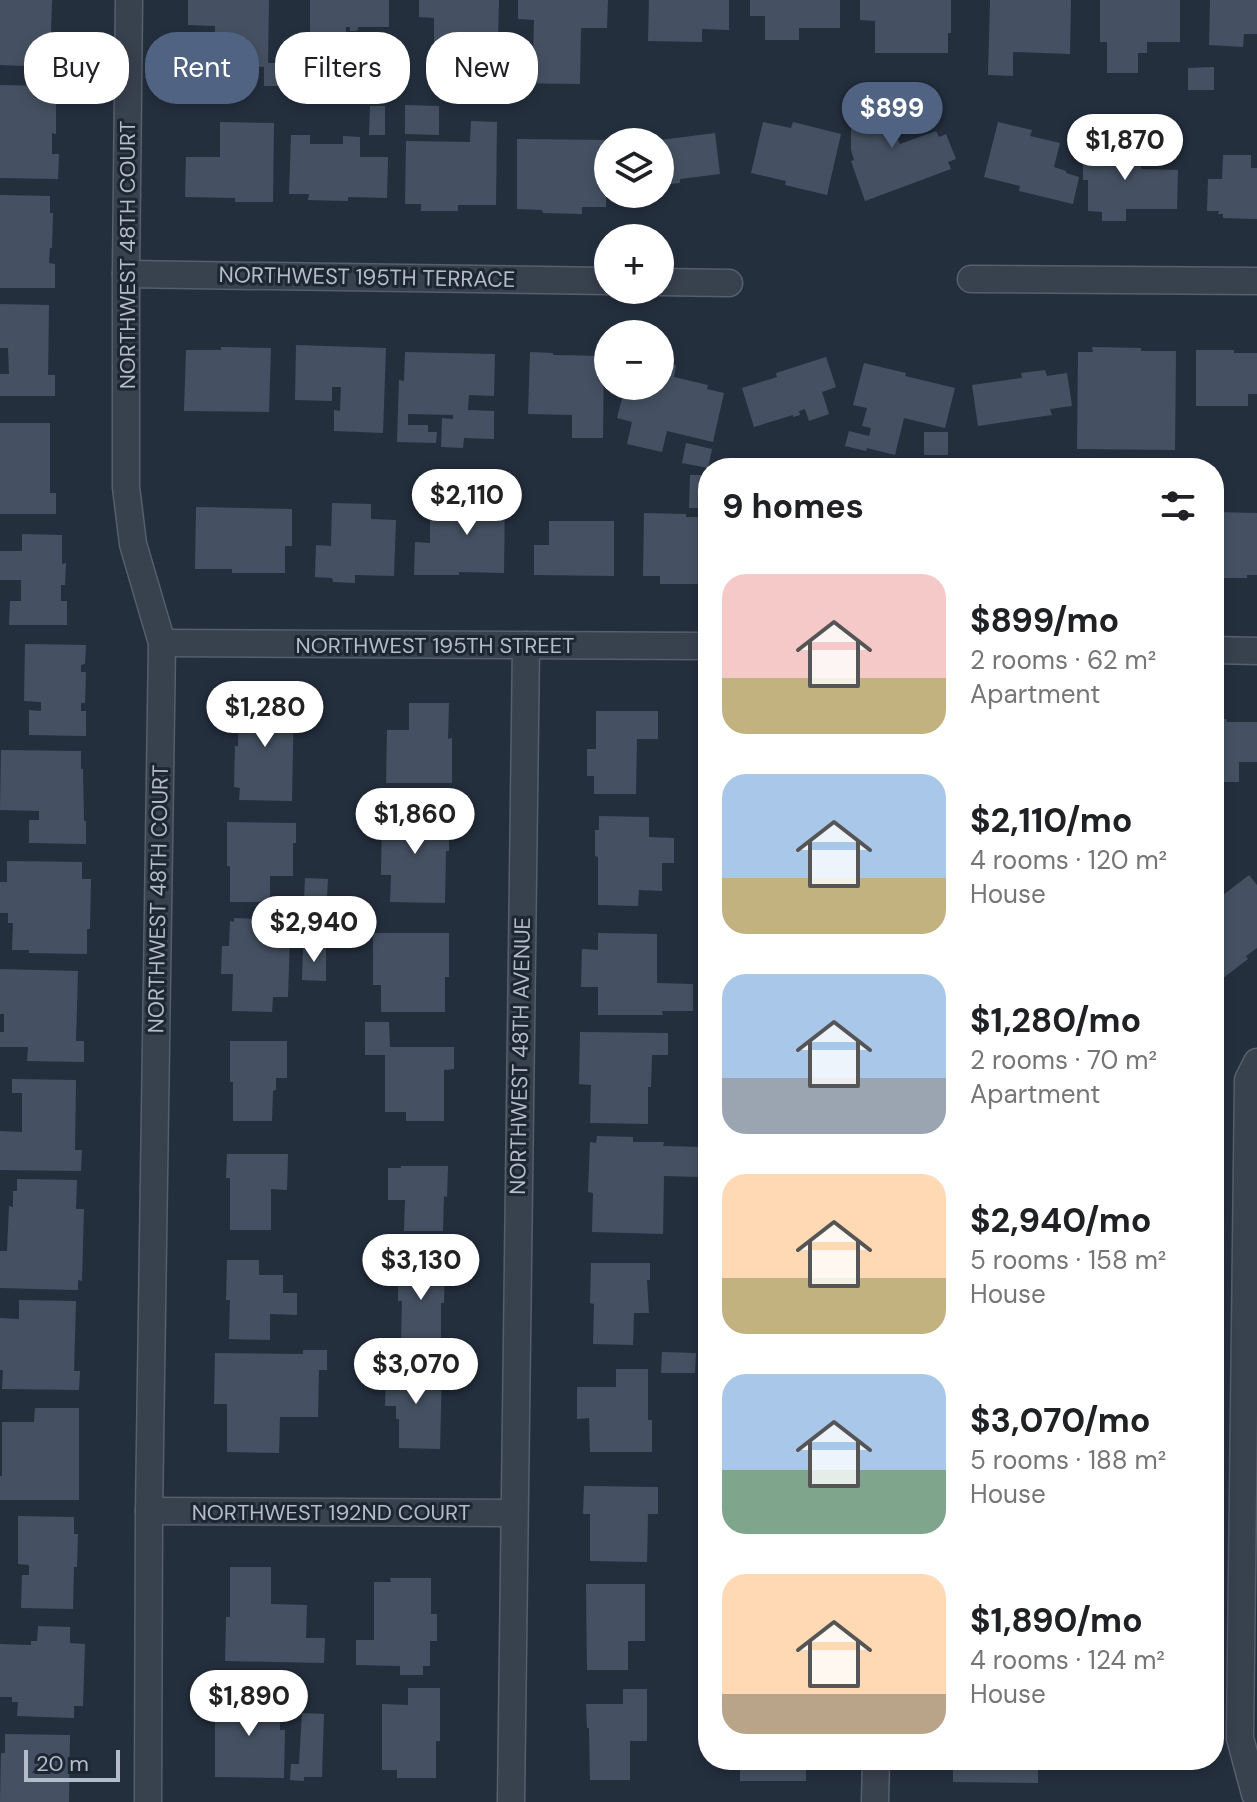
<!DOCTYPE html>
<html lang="en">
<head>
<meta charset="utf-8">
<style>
  body { margin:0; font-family:"DM Sans",sans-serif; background:#f6f6f6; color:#202124; height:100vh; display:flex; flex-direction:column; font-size:30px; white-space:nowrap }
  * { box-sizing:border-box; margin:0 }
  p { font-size:26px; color:#757577 }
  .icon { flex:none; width:44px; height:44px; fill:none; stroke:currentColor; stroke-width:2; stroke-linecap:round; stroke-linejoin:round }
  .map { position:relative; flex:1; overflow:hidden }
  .side { position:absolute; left:698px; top:458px; width:526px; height:1312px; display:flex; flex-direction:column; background:#fff; border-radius:32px; box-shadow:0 4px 12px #0003 }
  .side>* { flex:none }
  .hud { position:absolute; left:24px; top:32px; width:554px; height:72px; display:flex; gap:16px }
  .fabs { position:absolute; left:594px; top:128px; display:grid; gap:16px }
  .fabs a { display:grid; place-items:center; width:80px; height:80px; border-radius:50%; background:#fff; box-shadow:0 4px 12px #0003; font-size:40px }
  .scale { position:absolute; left:24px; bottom:20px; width:96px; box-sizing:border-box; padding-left:8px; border:4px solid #b4bcc9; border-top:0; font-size:22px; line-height:28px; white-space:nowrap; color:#b4bcc9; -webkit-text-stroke:6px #1d2633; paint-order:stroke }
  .price { position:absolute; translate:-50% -68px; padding:0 18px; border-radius:28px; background:#fff; color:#222; font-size:26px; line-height:52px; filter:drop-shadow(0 2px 4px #0008) }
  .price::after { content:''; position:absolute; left:50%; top:48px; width:24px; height:18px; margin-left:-12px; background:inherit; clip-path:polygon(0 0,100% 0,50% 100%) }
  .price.on { background:#506383; color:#fff }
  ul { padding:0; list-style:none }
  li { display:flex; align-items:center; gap:24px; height:200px; padding:0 24px }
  li span { display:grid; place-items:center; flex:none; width:224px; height:160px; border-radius:24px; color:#555 }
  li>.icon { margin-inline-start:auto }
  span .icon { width:96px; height:96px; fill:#fffc; stroke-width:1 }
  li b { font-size:34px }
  h2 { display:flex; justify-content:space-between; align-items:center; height:96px; padding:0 24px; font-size:34px }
  .tag { padding:0 28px; border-radius:32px; background:#fff; box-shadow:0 4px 12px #0003; font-size:28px; line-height:72px }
  .tag.on { background:#506383; color:#fff }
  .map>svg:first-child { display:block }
  .building { fill:#455162 }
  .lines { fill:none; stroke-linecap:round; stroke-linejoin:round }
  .minor-casing { stroke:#565f6c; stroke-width:29 }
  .minor { stroke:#38414e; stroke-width:26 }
  .labels { text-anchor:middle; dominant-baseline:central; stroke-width:6; stroke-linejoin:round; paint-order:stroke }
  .street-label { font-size:22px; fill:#b4bcc9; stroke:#1d2633 }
</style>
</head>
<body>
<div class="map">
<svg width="1257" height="1802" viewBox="0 0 1257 1802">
  <rect width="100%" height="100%" fill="#242f3e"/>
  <g class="building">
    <polygon points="0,0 52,0 50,67 0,65"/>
    <polygon points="188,0 269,0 268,63 288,63 287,86 264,86 264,67 214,66 215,26 188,25"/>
    <polygon points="310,0 389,0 389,27 358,27 358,30 354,31 350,31 350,27 346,27 346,40 310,40"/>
    <polygon points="419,0 499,0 498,42 434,41 434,18 419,17"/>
    <polygon points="518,0 608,0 607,28 581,28 580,84 509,83 510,57 533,58 534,20 518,19"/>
    <polygon points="649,0 729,0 729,30 702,29 702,42 648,41"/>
    <polygon points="750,0 840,0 840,28 799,28 799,40 765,40 765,16 750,16"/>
    <polygon points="860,0 951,0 951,33 948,33 948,53 875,53 875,21 860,20"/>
    <polygon points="990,0 1071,0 1070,54 1013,52 1013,76 988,75"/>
    <polygon points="1100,0 1180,0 1180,42 1147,42 1147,53 1138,53 1138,73 1107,73 1107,42 1100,42"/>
    <polygon points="1210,0 1257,0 1257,34 1244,34 1243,47 1209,45"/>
    <polygon points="1214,67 1214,90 1188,90 1188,68"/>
    <polygon points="0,85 53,86 53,103 56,103 56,134 52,133 52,154 59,154 58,179 0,178"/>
    <polygon points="851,99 894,99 898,132 895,133 900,144 936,131 939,137 946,134 956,159 948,162 951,169 865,201 851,161 854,160 851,150"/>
    <polygon points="405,105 439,106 439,135 405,134"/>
    <polygon points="370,106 385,106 385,135 369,135"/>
    <polygon points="471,121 497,122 496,205 458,205 458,211 421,211 421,204 405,204 406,141 470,142"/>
    <polygon points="220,122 274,123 273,202 235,202 235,198 185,197 186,157 220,157"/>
    <polygon points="763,122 791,128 793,122 841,134 827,195 785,185 786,181 751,173"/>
    <polygon points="998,122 1032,130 1030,136 1060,143 1054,167 1066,171 1066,173 1079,177 1073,204 1019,191 1020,186 984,177"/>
    <polygon points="715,133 720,174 680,179 680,183 660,185 660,140"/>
    <polygon points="291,135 310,135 310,144 343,144 343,136 360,137 360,157 388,157 387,198 348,197 348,201 308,200 309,194 289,194"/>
    <polygon points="517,139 607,140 606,207 582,207 582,214 543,213 542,210 517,209"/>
    <polygon points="1083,145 1141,146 1141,169 1178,170 1177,209 1126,209 1126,221 1102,221 1102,212 1088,211 1088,180 1083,180"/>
    <polygon points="1223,155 1251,155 1251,168 1257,168 1257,219 1223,218 1223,214 1218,214 1219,211 1207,211 1208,179 1222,179"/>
    <polygon points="0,195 50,196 50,213 53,213 52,248 50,248 49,263 55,264 55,288 0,288"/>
    <polygon points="0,304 49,305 48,375 55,375 55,396 0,396 0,374 9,374 8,348 0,348"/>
    <polygon points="296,345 386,348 383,433 334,431 334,410 340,411 341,387 332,387 332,401 295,400"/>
    <polygon points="221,347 271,348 269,412 184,411 186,350 221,350"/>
    <polygon points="1092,347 1141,348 1141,351 1176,351 1175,450 1077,449 1078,352 1093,352"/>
    <polygon points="1196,350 1234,350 1234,353 1257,353 1257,394 1248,394 1248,406 1196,406"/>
    <polygon points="405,352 495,354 494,396 469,395 468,410 494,411 494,439 464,438 463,448 441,447 442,418 453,419 453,415 408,414 408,425 428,425 428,432 437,432 436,443 397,442 399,380 404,381"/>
    <polygon points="530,352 553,353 553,355 604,356 603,438 572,438 572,415 528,414"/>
    <polygon points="826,357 836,387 822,392 829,414 809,421 805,409 799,411 800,415 793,417 793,415 754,427 742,388 777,377 776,373"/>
    <polygon points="660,361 676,365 674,377 708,385 707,389 724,393 713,442 667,431 662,452 627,444 632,422 617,418 625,386 660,386"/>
    <polygon points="864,363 906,373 905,376 955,388 945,428 904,418 895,455 867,448 866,451 845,446 849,431 869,436 871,428 862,426 867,408 853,405"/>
    <polygon points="1045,370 1047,376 1067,373 1072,406 1050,409 1052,415 978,426 972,385 1022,378 1021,373"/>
    <polygon points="0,423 50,423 50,493 56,493 56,514 0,514"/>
    <rect x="924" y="432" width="24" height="23"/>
    <polygon points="686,443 712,449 708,468 682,463"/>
    <polygon points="690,475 708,475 708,508 689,508"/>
    <polygon points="459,487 505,487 504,573 459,572 459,575 414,575 415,542 430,543 430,518 459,519"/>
    <polygon points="332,503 371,504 371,519 396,520 394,576 355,575 355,583 333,582 332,578 315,577 316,545 331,546"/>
    <polygon points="196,507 292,509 292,546 285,546 285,573 232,573 232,569 195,569"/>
    <polygon points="1214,512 1257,513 1257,575 1247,575 1247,578 1214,578"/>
    <polygon points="644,513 686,514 686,517 708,517 708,573 698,573 698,584 660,584 660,576 643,576"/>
    <polygon points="549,521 614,521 614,576 534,575 534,545 549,545"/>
    <polygon points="22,534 62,535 62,564 66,563 65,585 61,585 61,601 67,601 67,625 9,625 10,601 21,601 21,580 0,580 0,551 22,551"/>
    <polygon points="25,644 86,645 85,664 81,665 81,672 86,672 85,703 81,703 81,711 86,711 86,736 29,735 29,710 41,711 41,702 24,701"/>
    <polygon points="239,697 294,698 292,801 239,800 240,788 234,787 235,746 238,746"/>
    <polygon points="409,703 449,703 448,739 452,738 452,783 386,783 387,730 409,730"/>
    <polygon points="596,711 658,711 658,739 637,739 636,794 594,794 594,776 587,776 587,749 596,749"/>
    <polygon points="1214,719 1226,719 1227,722 1257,722 1257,762 1239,762 1239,782 1214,782"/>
    <polygon points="1,750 81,751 81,769 83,769 84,821 86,821 86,844 29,843 29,820 39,820 39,811 0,810"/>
    <polygon points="382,812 449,813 449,851 446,851 445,903 390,902 391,875 381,875"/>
    <polygon points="599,816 649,817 649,837 674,838 674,863 662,863 662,891 639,890 638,906 598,905 598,857 595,856 595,830 599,830"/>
    <polygon points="227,822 296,823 296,843 293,843 293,876 270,876 270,902 230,902 230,866 227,866"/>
    <polygon points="7,861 82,862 82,879 91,879 90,929 87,929 87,954 29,953 29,950 12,950 13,923 8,923 8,913 0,913 0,882 7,882"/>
    <polygon points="1249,875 1257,885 1257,948 1246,956 1248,959 1218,982 1214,976 1214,902"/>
    <polygon points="305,878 328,879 327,899 304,899"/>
    <polygon points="234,918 287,920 286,936 290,937 288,997 273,997 272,1012 232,1011 233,974 221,974 222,946 229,946 230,921 234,922"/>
    <polygon points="373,933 449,933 449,977 445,977 445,1012 381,1012 381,985 373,985"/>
    <polygon points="598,933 657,934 657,983 693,984 693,1011 662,1011 663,1015 598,1015 598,987 581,987 582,949 598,950"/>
    <polygon points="303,947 326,948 326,981 302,980"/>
    <polygon points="0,969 78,971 76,1041 84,1041 84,1062 27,1061 28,1047 0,1047 0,1032 4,1032 4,1014 0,1014"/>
    <polygon points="365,1022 389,1022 390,1047 454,1047 454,1069 444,1070 444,1121 406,1121 406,1112 385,1112 385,1055 365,1055"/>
    <polygon points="580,1032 668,1033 668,1055 652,1055 651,1087 648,1087 648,1124 590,1123 591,1085 579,1084"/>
    <polygon points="230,1041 287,1041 287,1078 276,1078 276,1090 273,1091 272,1121 233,1121 233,1082 230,1082"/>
    <polygon points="12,1079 76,1080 75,1150 82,1150 81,1171 0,1170 0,1131 22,1132 22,1093 12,1093"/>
    <polygon points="597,1136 633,1137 633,1142 664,1142 663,1146 700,1147 699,1177 664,1176 663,1234 592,1232 593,1193 588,1192 590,1142 596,1143"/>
    <polygon points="227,1154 288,1154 287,1190 271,1189 271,1230 230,1230 230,1178 226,1178"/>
    <polygon points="401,1166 448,1166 447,1197 444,1196 443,1231 404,1231 405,1200 388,1200 388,1168 401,1168"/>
    <polygon points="17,1179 77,1180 76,1209 84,1209 82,1281 78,1280 78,1290 0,1288 0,1251 7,1251 9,1206 13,1207 13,1191 17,1191"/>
    <polygon points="227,1260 259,1260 259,1275 283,1275 283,1293 297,1293 297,1315 270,1314 270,1340 229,1339 230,1300 226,1300"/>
    <polygon points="591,1263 650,1263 650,1280 647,1280 649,1313 634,1313 633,1345 593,1344 594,1304 590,1303"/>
    <polygon points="398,1266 445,1266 444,1303 441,1303 441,1341 401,1341 402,1301 398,1301"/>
    <polygon points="19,1300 76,1301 74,1371 80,1371 79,1390 2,1389 3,1370 0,1370 0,1318 19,1319"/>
    <polygon points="303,1350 327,1350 327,1370 319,1370 318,1417 280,1417 279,1453 227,1452 227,1404 214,1404 215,1353 303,1354"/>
    <polygon points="662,1352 696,1353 695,1373 661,1373"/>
    <polygon points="386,1369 442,1371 440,1449 399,1448 399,1419 396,1419 396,1406 385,1406"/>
    <polygon points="616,1369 648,1369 648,1420 652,1420 652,1452 590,1452 589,1418 577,1419 577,1387 616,1387"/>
    <polygon points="35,1408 79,1408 79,1500 0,1500 0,1476 2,1476 2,1422 34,1422"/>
    <polygon points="584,1486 658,1487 658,1514 648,1514 647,1562 590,1561 590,1514 583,1514"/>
    <polygon points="18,1516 74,1517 74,1534 78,1534 77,1567 74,1567 73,1609 21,1608 22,1575 29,1575 29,1565 18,1564"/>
    <polygon points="702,1523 708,1524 708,1564 702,1564"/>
    <polygon points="230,1567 271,1567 271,1604 307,1605 306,1638 325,1638 324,1663 225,1661 226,1617 230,1617"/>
    <polygon points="390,1578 431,1578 431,1614 437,1614 437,1641 430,1641 430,1666 423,1666 423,1675 400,1675 400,1666 356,1665 356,1640 374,1640 374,1582 391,1582"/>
    <polygon points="586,1584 645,1584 645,1641 628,1641 628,1670 587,1670"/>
    <polygon points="38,1626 70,1627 70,1643 85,1644 83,1706 74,1706 74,1718 17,1716 18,1702 12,1702 12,1697 0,1697 0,1644 31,1645 31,1641 37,1641"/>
    <polygon points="408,1688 440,1688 440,1741 436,1741 436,1778 397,1778 397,1770 382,1770 382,1704 408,1705"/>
    <polygon points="623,1689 647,1689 647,1741 630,1741 630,1780 590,1780 589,1728 587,1728 586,1704 623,1704"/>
    <polygon points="215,1697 280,1697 280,1730 285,1730 284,1778 215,1777"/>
    <polygon points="302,1713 324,1714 322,1777 304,1777 304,1781 290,1780 291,1764 299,1764"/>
    <polygon points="5,1734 70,1735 69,1802 0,1802 1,1753 5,1753"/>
    <rect x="740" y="1760" width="66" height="21"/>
    <polygon points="953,1760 1038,1761 1038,1783 953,1782"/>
  </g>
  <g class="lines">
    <g class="minor-casing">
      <g id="minor">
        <polyline points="129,0 126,274 126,487 133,544 162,643 149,1511 148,1802"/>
        <polyline points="126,274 608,281"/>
        <polyline points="971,279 1257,281"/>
        <polyline points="660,282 729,283"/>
        <polyline points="162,643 708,646"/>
        <polyline points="1214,650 1257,651"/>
        <polyline points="1257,1062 1248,1080 1240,1738 1255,1794 1257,1795"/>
        <polyline points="149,1511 514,1513"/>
        <polyline points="511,1802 526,645"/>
        <polyline points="875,1802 876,1760"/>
      </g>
    </g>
    <use href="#minor" class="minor"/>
  </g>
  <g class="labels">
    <g class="street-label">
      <text transform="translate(127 255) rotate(-90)">NORTHWEST 48TH COURT</text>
      <text transform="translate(367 277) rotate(1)">NORTHWEST 195TH TERRACE</text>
      <text x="435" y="645">NORTHWEST 195TH STREET</text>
      <text transform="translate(158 899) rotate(-89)">NORTHWEST 48TH COURT</text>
      <text transform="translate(520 1056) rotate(-89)">NORTHWEST 48TH AVENUE</text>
      <text x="331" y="1512">NORTHWEST 192ND COURT</text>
    </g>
  </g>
</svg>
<div class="fabs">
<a><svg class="icon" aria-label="layers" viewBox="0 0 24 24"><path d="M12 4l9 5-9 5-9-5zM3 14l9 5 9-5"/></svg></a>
<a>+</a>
<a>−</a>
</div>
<div class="scale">20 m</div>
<b class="price on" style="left:892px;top:150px">$899</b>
<b class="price" style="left:1125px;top:182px">$1,870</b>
<b class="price" style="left:467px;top:537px">$2,110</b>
<b class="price" style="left:265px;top:749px">$1,280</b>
<b class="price" style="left:415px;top:856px">$1,860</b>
<b class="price" style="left:314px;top:964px">$2,940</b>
<b class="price" style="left:421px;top:1302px">$3,130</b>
<b class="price" style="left:416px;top:1406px">$3,070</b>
<b class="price" style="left:249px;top:1738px">$1,890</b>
<div class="hud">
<a class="tag">Buy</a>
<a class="tag on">Rent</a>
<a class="tag">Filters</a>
<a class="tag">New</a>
</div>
<section class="side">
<h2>9 homes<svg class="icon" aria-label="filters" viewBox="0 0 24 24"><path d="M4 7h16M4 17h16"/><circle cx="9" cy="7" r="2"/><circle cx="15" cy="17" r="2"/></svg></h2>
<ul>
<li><span style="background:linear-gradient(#f6c9c9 65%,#c2b280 0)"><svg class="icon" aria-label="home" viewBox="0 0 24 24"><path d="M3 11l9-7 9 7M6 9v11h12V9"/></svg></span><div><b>$899/mo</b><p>2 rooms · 62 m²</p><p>Apartment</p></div></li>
<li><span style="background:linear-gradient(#a9c7e8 65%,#c2b280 0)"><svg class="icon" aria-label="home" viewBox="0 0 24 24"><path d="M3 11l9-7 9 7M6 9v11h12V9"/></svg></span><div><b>$2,110/mo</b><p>4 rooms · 120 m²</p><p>House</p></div></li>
<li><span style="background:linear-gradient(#a9c7e8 65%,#9aa5b1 0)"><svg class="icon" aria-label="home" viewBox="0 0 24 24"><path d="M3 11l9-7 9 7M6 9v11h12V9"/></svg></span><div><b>$1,280/mo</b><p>2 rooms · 70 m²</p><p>Apartment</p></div></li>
<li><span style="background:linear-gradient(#ffd9b3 65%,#c2b280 0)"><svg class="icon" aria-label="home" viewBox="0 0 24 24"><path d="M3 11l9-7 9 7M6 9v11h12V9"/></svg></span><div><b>$2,940/mo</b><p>5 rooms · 158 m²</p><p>House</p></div></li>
<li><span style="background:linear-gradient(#a9c7e8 60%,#7fa58c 0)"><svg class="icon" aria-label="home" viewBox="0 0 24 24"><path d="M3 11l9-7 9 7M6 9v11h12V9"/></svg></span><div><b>$3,070/mo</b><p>5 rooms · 188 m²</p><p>House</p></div></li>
<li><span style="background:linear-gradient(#ffd9b3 75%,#b9a48a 0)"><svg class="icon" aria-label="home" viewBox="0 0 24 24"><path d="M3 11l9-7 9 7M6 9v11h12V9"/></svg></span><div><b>$1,890/mo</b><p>4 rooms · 124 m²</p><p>House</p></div></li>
</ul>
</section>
</div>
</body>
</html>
